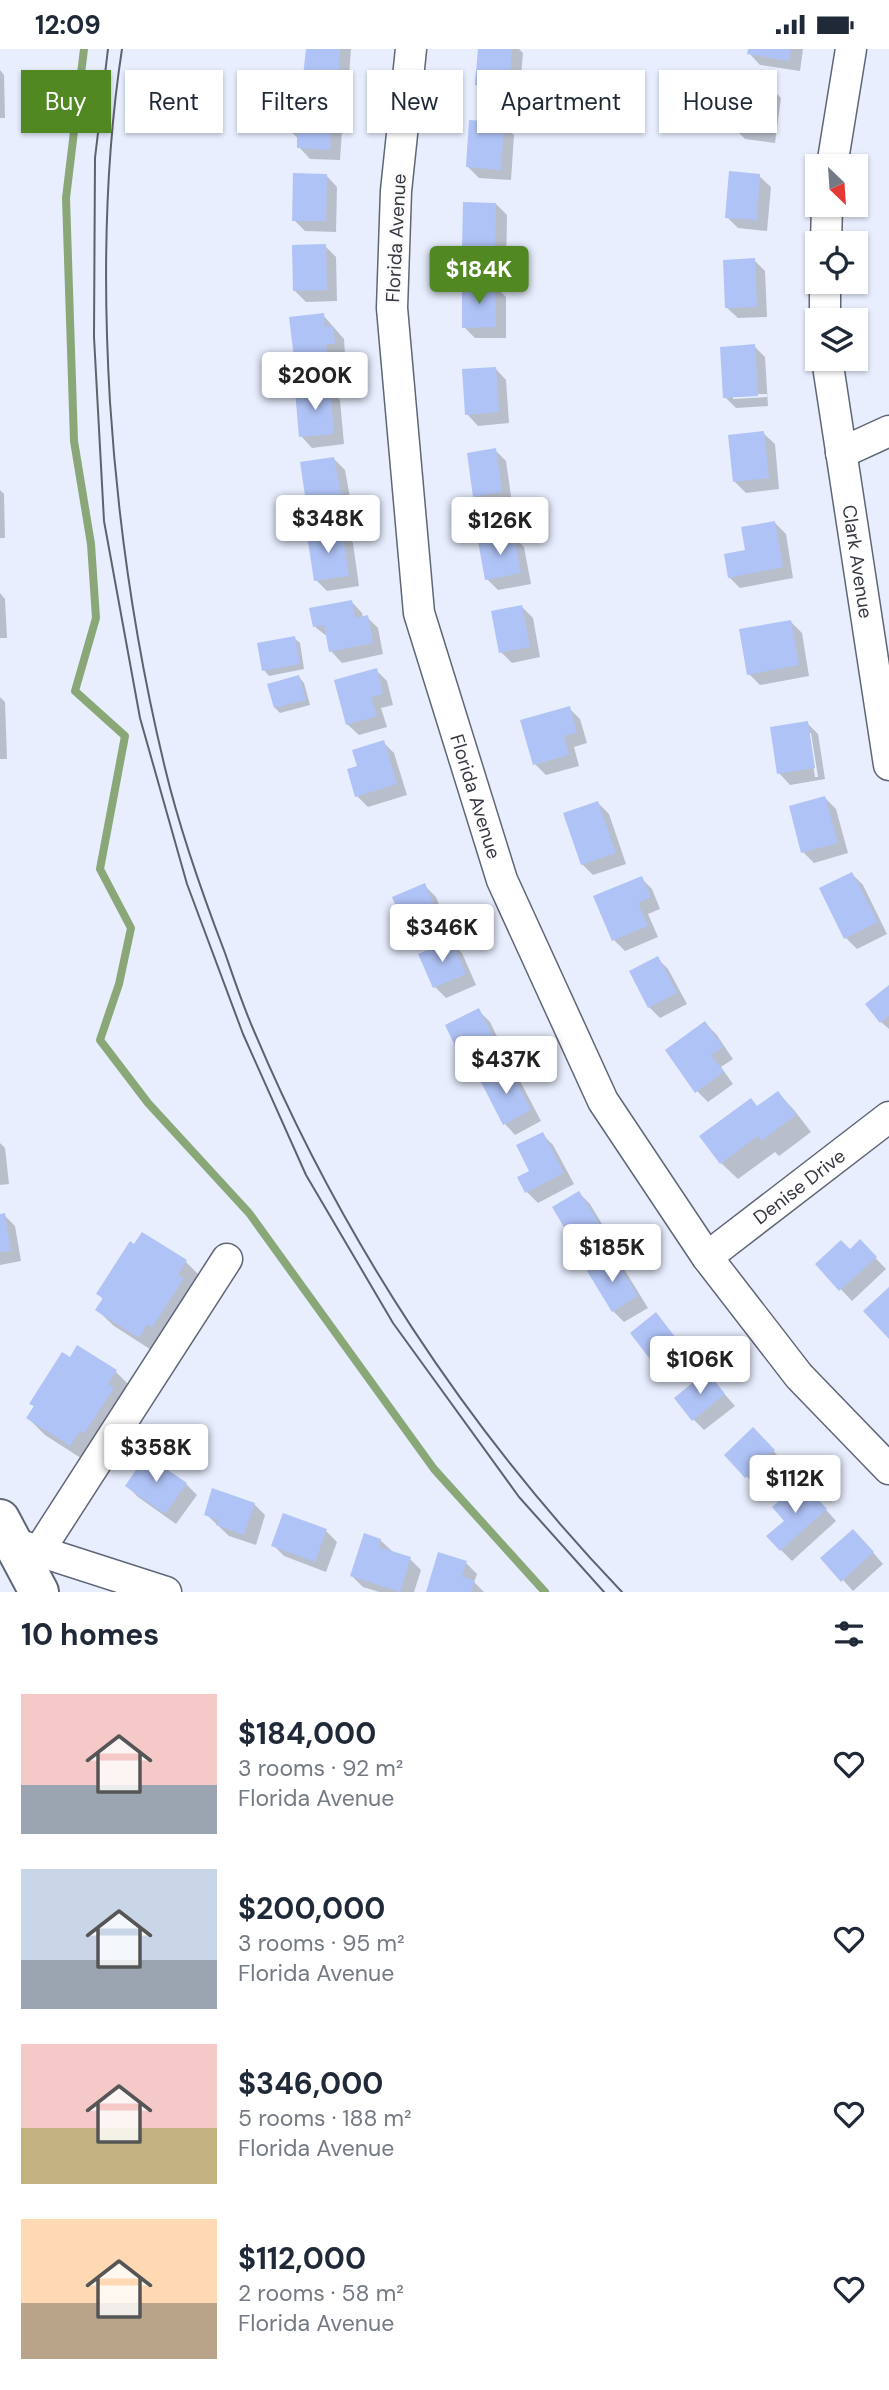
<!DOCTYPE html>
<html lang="en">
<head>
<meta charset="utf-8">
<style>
  body { margin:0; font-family:"DM Sans",sans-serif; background:#f2f2f3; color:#1f2937; height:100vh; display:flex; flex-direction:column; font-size:26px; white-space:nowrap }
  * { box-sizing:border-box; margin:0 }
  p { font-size:23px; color:#747a83 }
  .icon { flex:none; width:38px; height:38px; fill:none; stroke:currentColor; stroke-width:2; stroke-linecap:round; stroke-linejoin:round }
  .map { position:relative; height:1543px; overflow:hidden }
  .side { display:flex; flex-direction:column; background:#fff; flex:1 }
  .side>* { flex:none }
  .guide { position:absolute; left:21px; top:21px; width:847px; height:63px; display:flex; gap:14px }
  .needle { width:46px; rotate:155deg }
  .buttons { position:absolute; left:805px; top:105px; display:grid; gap:14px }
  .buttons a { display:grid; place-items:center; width:63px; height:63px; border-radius:0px; background:#fff; box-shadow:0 2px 5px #0004; font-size:35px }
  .price { position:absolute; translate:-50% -60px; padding:0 16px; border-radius:7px; background:#fff; color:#222; font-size:23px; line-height:46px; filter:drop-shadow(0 2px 4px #0008) }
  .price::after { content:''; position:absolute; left:50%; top:42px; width:21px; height:16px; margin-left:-10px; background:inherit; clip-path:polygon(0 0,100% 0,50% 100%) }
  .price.selected { background:#518822; color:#fff }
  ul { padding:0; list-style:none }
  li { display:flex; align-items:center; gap:21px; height:175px; padding:0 21px }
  li span { display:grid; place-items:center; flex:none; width:196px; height:140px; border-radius:0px; color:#555 }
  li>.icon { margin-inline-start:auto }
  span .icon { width:84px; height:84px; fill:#fffc; stroke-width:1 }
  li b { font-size:30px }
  h2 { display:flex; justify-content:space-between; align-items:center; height:84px; padding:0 21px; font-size:30px }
  .chip { padding:0 24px; border-radius:0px; background:#fff; box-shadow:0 2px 5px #0004; font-size:24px; line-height:63px }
  .chip.selected { background:#518822; color:#fff }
  .status { display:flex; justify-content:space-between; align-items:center; height:49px; padding:0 35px; background:#fff; direction:ltr }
  .status svg { height:19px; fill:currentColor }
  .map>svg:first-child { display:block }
  .shadow { fill:#0003; fill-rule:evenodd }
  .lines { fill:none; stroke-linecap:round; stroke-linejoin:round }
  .stream { stroke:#89a777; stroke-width:8 }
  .building { fill:#b0c3f6 }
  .minor-casing { stroke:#5f6677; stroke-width:33 }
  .major-casing { stroke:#5f6677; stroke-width:42 }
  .minor { stroke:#fff; stroke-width:30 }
  .major { stroke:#fff; stroke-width:38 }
  .tram { stroke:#5e626b; stroke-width:2 }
  .labels { text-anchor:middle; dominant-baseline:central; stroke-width:5; stroke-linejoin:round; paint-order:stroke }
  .street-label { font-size:19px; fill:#363941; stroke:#fbfbfb }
</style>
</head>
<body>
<div class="status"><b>12:09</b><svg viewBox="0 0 49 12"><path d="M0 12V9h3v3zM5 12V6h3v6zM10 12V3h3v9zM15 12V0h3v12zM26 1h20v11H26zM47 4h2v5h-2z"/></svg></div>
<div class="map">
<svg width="889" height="1543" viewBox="0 0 889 1543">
  <rect width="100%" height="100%" fill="#e8eefe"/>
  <g class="shadow">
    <polygon points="307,0 351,0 348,40 316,38 305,27"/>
    <polygon points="480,0 519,0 523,4 519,49 488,46 477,35"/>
    <polygon points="749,0 803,0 800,22 760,16 749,4"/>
    <polygon points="0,21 4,26 5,69 0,69"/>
    <polygon points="770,38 781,49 775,94 745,90 734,79"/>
    <polygon points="331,55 343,66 340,111 310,110 299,98 299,90 289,81 302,68"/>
    <polygon points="503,75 514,86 511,131 479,129 468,118"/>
    <polygon points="326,126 337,138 336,183 305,182 294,171"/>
    <polygon points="759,127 771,138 767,182 738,179 727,168"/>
    <polygon points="496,155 507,166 506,225 487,225 463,200"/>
    <polygon points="325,197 336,208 337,252 306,253 295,242"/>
    <polygon points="754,211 765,222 767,268 738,269 726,258"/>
    <polygon points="495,237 506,248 506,289 475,289 464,278"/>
    <polygon points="323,266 344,290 345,305 336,306 338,324 307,328 296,316"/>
    <path d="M754 297 765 308 768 357 736 359 725 348ZM767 345V348L733 350V346Z"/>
    <polygon points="495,319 506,331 509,374 478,377 467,365"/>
    <polygon points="329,340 340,351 344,395 312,399 301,387"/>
    <polygon points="763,384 775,395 779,440 746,444 735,433"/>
    <polygon points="495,401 506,412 512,454 486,458 475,447"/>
    <polygon points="334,410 345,421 353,465 319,470 308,459"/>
    <polygon points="0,441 4,445 5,489 0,489"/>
    <polygon points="775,474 786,485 793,529 740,539 729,528 747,503"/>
    <polygon points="342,483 353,494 359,537 327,542 316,531"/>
    <polygon points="513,487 524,498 531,535 498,541 487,530"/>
    <polygon points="0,544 5,550 7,589 0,589"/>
    <polygon points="351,552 362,564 363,569 367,568 378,579 383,605 342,614 331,602 328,588 315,578"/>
    <polygon points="522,558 533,569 540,608 512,614 501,603"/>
    <polygon points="791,573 802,584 809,627 760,636 749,625"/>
    <polygon points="294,589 300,594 304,620 269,627 264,621"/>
    <polygon points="376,621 387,632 393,656 381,659 387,678 359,686 347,675"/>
    <polygon points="299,628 304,634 310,656 280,664 275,659"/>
    <polygon points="0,648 5,653 7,710 0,710"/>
    <polygon points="569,659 580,670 587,694 574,698 579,717 546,726 535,715"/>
    <path d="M807 674 818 685 825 730 790 736 779 724ZM808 684H811L818 728H815Z"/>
    <polygon points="383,693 394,704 407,746 368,758 357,747"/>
    <polygon points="825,749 836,760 848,804 814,814 803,803"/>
    <polygon points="598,754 609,765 626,815 593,826 582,815"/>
    <polygon points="852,825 863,836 887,885 857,900 846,889"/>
    <polygon points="641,829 652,840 660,860 648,865 658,888 625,902 614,891 595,848"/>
    <polygon points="425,837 436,848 449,880 419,892 408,881 394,849"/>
    <polygon points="451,893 462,904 476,936 446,949 435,938 421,906"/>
    <polygon points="657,909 668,920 687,955 660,969 649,958"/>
    <polygon points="889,938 889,980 881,973"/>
    <polygon points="479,962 490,973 505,1004 474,1020 463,1009"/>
    <polygon points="705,974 716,985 733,1010 721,1018 733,1035 708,1053 697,1042"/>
    <polygon points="509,1021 520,1032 541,1072 515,1086 504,1074"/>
    <polygon points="778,1044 794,1061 811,1083 779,1107 775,1103 738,1130 721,1114 758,1059"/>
    <polygon points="542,1085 553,1096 574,1135 538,1154 527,1143"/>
    <polygon points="0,1094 5,1099 9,1135 0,1136"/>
    <polygon points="579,1144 590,1155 614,1195 589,1210 578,1199"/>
    <polygon points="4,1166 15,1177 21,1212 0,1216 0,1167"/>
    <polygon points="860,1193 886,1220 852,1252 817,1215 850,1202"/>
    <polygon points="613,1209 624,1220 648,1259 624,1273 613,1262"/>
    <polygon points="186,1213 202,1229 156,1304 114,1277 97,1261 104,1251 98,1245"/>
    <polygon points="656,1266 695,1313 671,1331 660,1320"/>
    <polygon points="115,1322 132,1339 87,1413 45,1386 28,1369 35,1358 31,1355"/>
    <polygon points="707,1325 735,1357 704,1381 693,1370"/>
    <polygon points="753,1381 784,1413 757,1438 726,1406"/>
    <polygon points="186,1435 197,1446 176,1475 138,1448 127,1437"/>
    <polygon points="812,1445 836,1472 792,1512 781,1501 786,1472"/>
    <polygon points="254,1455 265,1466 256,1496 229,1487 206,1465"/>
    <polygon points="284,1466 326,1482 337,1493 326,1523 284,1507 273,1496"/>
    <polygon points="380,1491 392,1502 410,1510 421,1521 414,1543 379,1543 363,1538 352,1527"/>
    <polygon points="864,1493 883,1515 853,1542 843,1531"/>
    <polygon points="440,1505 466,1514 477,1525 474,1533 484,1543 427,1543"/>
  </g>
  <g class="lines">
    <polyline class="stream" points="84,0 66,149 74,392 91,495 96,569 75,642 125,687 100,820 131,879 119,935 100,991 148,1054 249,1164 434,1420 545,1543"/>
  </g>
  <g class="building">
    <polygon points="306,0 340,0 338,30 303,27"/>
    <polygon points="478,0 512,0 509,39 475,36"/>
    <polygon points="748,0 791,0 789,12 747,5"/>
    <polygon points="738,32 770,37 764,84 732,80"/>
    <polygon points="301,52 332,53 330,101 297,99 297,82 288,81 288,66 300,66"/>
    <polygon points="469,71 504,73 501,121 466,118"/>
    <polygon points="729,122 760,125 757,171 725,169"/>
    <polygon points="293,124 327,125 326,172 292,172"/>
    <polygon points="463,153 496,154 495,215 474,214 474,201 462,201"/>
    <polygon points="326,195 327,241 293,242 292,196"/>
    <polygon points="755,209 757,258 725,259 723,211"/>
    <polygon points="462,235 495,235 496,278 462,279"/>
    <polygon points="324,264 325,278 333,277 335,295 326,295 328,314 295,317 289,268"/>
    <polygon points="755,295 758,347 723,349 720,298"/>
    <polygon points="496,318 499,363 465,366 462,320"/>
    <polygon points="330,338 334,385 299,388 295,342"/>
    <polygon points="764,382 769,429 733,433 728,386"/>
    <polygon points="496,399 502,443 473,448 467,404"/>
    <polygon points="334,408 343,455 307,460 300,413"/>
    <polygon points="775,472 783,518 728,529 724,505 745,501 741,478"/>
    <polygon points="342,481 349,527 314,532 307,486"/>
    <polygon points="514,485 521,524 485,531 478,492"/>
    <polygon points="352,551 355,569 368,566 373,594 329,603 324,576 313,578 309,559"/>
    <polygon points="522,556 530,598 499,604 491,562"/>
    <polygon points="791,571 799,616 747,626 739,580"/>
    <polygon points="295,587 300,615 262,622 257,594"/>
    <polygon points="377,619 383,645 371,648 377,667 346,676 334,631"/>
    <polygon points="299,626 306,651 274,659 267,635"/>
    <polygon points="570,657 577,684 564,687 569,706 533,716 520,671"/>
    <polygon points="808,672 815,719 777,725 770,678"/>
    <polygon points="384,691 397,735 355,748 347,720 357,717 352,701"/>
    <polygon points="825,747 838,794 801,804 789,757"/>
    <polygon points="598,752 616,804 581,816 563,764"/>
    <polygon points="852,823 878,873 844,890 819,839"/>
    <polygon points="642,827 651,848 638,854 648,877 612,892 593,847"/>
    <polygon points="425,834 439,869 406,882 392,848"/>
    <polygon points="451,891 466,925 433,939 418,905"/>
    <polygon points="658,907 677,944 648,959 629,922"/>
    <polygon points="889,936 889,967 880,974 865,955"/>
    <polygon points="479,959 496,993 461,1010 445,976"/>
    <polygon points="705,972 723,998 711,1006 724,1023 695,1044 665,1001"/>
    <polygon points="509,1019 531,1061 503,1076 481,1033"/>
    <polygon points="778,1042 796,1066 761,1092 758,1087 720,1115 699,1087 751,1049 757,1057"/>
    <polygon points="543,1083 564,1124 525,1144 517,1128 529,1122 516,1096"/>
    <polygon points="579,1142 605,1184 577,1200 552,1158"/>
    <polygon points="5,1164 11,1202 0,1203 0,1165"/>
    <polygon points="142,1183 187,1211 178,1226 184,1229 152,1279 147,1275 139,1289 95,1261 103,1249 96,1245 130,1192 134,1195"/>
    <polygon points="860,1190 877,1208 839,1242 815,1215 841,1191 850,1200"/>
    <polygon points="613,1207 638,1247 612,1263 587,1222"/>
    <polygon points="889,1238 889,1290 863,1262"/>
    <polygon points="656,1263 685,1301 659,1322 630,1284"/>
    <polygon points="77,1296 117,1321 108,1335 114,1339 84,1385 80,1382 70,1397 26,1369 34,1357 29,1355 62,1303 70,1308"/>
    <polygon points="707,1322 725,1345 692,1372 674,1349"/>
    <polygon points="753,1378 775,1401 745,1429 724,1406"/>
    <polygon points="146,1406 187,1434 165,1465 125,1437"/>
    <polygon points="801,1432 827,1460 780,1502 766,1487 784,1472 772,1458"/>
    <polygon points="212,1439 255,1454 244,1486 216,1476 218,1471 204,1466"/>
    <polygon points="283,1464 327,1480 315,1513 271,1497"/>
    <polygon points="853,1480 874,1503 841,1533 820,1509"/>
    <polygon points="364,1484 381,1490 379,1498 411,1508 400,1543 350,1527"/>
    <polygon points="438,1503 467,1512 462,1527 475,1532 471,1543 426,1543"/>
  </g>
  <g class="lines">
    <g class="minor-casing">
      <g id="minor">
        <path id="s1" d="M411 0 396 142 392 259 419 564 502 831 603 1052 707 1208 799 1327 889 1420"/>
        <polyline points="832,117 851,0"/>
        <polyline points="826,194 827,156"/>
        <polyline points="825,271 825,233"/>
        <path id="s2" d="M827 310 889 716"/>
        <polyline points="841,404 889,382"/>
        <path id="s3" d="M707 1208 889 1068"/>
        <polyline points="23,1497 166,1543"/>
        <polyline points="39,1502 227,1210"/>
      </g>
    </g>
    <g class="major-casing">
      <polyline id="major" points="0,1470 39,1543"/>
    </g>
    <use href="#minor" class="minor"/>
    <use href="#major" class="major"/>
    <g class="tram">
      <polyline points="108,0 95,109 94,288 104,472 140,669 187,835 243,985 306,1126 393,1274 519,1448 604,1543"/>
      <path d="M122 0C104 117 103 236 110 353 118 476 136 599 165 719 180 782 202 844 225 904 234 930 243 957 254 982 341 1189 467 1381 622 1543"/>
    </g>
  </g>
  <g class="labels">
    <g class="street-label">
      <text transform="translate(396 189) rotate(-87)">Florida Avenue</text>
      <text stroke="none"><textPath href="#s2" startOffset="205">Clark Avenue</textPath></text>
      <text stroke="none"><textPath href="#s1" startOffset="758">Florida Avenue</textPath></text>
      <text stroke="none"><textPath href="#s3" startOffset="116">Denise Drive</textPath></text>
    </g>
  </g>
</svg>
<div class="buttons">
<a><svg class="needle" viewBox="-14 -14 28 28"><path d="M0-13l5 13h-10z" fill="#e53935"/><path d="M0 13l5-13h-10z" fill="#747a83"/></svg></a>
<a><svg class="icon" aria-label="locate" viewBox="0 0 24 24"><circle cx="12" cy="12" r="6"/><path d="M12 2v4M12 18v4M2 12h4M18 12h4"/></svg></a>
<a><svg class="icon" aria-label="layers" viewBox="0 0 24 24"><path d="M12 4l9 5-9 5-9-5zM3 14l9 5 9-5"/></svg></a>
</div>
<b class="price selected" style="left:479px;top:257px">$184K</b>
<b class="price" style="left:315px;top:363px">$200K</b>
<b class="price" style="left:328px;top:506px">$348K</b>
<b class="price" style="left:500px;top:508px">$126K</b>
<b class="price" style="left:442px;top:915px">$346K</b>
<b class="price" style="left:506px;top:1047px">$437K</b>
<b class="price" style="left:612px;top:1235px">$185K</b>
<b class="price" style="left:700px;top:1347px">$106K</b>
<b class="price" style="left:156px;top:1435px">$358K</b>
<b class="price" style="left:795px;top:1466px">$112K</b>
<div class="guide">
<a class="chip selected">Buy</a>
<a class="chip">Rent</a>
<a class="chip">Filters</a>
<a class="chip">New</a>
<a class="chip">Apartment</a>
<a class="chip">House</a>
</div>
</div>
<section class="side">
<h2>10 homes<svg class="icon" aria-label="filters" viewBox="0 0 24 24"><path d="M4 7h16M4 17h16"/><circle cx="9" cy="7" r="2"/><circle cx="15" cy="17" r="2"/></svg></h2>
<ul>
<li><span style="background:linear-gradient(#f6c9c9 65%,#9aa5b1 0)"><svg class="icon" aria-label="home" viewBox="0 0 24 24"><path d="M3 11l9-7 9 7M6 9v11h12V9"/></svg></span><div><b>$184,000</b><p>3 rooms · 92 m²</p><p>Florida Avenue</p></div><svg class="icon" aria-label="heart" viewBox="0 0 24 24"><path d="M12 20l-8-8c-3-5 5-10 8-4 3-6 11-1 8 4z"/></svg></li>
<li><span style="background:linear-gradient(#c9d6e8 65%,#9aa5b1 0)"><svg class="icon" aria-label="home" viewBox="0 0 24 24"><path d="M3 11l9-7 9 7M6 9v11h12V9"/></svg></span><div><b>$200,000</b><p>3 rooms · 95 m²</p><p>Florida Avenue</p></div><svg class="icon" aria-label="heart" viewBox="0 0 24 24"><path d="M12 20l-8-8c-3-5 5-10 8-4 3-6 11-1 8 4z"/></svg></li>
<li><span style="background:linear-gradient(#f6c9c9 60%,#c2b280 0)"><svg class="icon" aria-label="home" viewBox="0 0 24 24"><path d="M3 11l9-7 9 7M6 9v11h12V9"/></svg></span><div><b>$346,000</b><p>5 rooms · 188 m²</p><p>Florida Avenue</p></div><svg class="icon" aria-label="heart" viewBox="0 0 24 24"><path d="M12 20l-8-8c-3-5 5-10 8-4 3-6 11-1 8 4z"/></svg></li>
<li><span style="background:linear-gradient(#ffd9b3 60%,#b9a48a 0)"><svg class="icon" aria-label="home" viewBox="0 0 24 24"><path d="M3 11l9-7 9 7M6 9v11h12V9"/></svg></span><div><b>$112,000</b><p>2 rooms · 58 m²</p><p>Florida Avenue</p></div><svg class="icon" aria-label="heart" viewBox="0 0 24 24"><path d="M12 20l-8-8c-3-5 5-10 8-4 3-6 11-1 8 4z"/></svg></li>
</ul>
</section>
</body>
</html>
